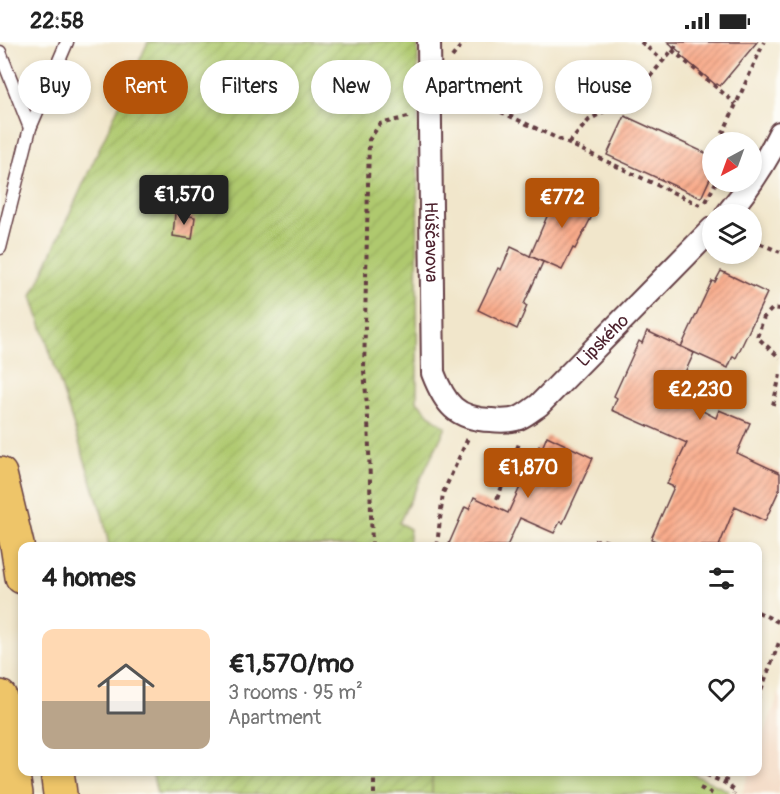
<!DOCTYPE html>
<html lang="en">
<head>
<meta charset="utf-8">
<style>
  body { margin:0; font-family:Pangolin,sans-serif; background:#f2f2f2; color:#222; height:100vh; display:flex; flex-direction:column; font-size:22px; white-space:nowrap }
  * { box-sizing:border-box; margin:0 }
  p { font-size:20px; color:#767676 }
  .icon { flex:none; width:33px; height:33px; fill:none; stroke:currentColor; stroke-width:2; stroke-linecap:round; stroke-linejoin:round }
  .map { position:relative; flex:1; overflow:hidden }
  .sheet { position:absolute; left:18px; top:500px; width:744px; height:234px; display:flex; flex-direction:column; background:#fff; border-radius:12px; box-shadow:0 3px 9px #0003 }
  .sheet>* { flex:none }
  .top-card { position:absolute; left:18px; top:18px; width:744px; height:54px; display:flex; gap:12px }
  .needle { width:39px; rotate:221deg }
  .controls { position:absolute; left:702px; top:90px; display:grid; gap:12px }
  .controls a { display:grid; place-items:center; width:60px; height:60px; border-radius:50%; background:#fff; box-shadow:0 3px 9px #0003; font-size:30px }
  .price { position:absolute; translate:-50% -51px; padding:0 14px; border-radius:6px; background:#b45309; color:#fff; font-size:20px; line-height:39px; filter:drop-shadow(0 2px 3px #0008) }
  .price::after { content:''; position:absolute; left:50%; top:36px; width:18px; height:14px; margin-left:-9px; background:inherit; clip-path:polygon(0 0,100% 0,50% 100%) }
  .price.on { background:#222; color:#fff }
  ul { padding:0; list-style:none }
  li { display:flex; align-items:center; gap:18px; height:150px; padding:0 24px }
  li span { display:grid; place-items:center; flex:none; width:168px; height:120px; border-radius:12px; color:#555 }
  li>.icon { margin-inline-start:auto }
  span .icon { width:72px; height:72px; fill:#fffc; stroke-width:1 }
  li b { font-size:26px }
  h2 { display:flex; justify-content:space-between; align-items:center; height:72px; padding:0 24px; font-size:26px }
  .chip { padding:0 21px; border-radius:27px; background:#fff; box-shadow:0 3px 9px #0003; font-size:21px; line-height:54px }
  .chip.on { background:#b45309; color:#fff }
  .status { display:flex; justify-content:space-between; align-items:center; height:42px; padding:0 30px; background:#fff; direction:ltr }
  .status svg { height:16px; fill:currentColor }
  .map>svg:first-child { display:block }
  .built { fill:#f2d5bd }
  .park { fill:#afc96e; stroke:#7c744c; stroke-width:1.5 }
  .garden { fill:url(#garden-furrows); stroke:#7c744c; stroke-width:1.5 }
  .building { fill:url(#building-hatch) }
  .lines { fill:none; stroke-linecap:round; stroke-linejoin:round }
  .service-casing { stroke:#633d43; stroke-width:15 }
  .minor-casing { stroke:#633d43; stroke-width:26 }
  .motorway-casing { stroke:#633d43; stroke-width:36 }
  .path { stroke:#633d43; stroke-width:4; stroke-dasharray:4.5 4.5; stroke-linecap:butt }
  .service { stroke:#fff; stroke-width:12 }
  .minor { stroke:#fff; stroke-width:22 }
  .motorway { stroke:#eec569; stroke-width:33 }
  .labels { text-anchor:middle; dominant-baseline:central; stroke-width:4.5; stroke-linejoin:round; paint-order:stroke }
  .street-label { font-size:18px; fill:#4a1f2b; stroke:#fdfcf7 }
</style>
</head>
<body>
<div class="status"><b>22:58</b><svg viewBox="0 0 49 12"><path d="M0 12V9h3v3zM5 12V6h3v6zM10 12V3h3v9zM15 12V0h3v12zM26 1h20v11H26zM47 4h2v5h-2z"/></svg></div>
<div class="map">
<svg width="780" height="752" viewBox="0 0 780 752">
  <defs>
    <pattern id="garden-furrows" width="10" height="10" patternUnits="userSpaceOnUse" patternTransform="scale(1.5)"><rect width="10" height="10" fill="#afc96e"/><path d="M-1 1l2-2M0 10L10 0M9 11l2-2" fill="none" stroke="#98ac5f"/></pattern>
    <pattern id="building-hatch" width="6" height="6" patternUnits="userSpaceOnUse" patternTransform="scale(1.5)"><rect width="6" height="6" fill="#f9ac8b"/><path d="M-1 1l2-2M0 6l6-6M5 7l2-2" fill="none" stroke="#cc8b72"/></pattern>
  </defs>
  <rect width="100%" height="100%" fill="#fdfcf7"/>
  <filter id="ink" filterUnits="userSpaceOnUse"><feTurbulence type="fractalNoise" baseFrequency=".0167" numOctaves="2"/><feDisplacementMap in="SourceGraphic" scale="12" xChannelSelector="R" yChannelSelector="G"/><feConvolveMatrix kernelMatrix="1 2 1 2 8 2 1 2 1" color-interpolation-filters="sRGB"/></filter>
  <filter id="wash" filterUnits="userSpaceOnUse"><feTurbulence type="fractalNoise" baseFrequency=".008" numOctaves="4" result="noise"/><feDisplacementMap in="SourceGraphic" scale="24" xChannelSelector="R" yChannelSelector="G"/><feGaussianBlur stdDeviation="1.35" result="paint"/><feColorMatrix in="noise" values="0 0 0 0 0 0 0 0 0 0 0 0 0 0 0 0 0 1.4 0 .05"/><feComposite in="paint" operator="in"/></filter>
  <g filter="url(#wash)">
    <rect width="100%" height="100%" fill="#f1e6cb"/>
    <polygon class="built" points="780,649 780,752 742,752 750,729 758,729 758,710"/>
    <polygon class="park" points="432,729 686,729 729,749 728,752 432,752"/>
    <g class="garden">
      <polygon points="148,0 418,0 417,359 433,376 446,385 399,481 410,487 408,504 109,504 103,475 32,254"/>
      <polygon points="152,729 432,729 432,752 157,752"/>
    </g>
    <g id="blocks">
      <g class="building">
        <polygon points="668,0 757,0 720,44 717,42 716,43 680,13 681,11"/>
        <polygon points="625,74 712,114 712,132 701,156 607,113"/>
        <polygon points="555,148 596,166 575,207 573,206 562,228 530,214 548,172 545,170"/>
        <polygon points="175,171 195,175 192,197 173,194"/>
        <polygon points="511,205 543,220 524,262 527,264 517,287 478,268 498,226 501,228"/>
        <polygon points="721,229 767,251 736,316 733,314 728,326 682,305 694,311 674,354 716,376 719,368 750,381 737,411 780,431 780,446 765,479 735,465 719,504 666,504 651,497 674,445 667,442 687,401 612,368 617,356 614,354 639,299 642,301 647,289 681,305 712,239 715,240"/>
        <polygon points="547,394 593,416 563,481 560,480 554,491 520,476 507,504 448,504 465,465 469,467 474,455 508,471 539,404 542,406"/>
      </g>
    </g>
  </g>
  <g filter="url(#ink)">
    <use href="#blocks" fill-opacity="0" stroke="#633d43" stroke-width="1.5"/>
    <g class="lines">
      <g class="service-casing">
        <g id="service">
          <polyline points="0,10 30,86 0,206"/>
          <polyline points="30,86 67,0"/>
        </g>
      </g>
      <g class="minor-casing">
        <g id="minor">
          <path id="s1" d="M429 0 433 331C445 362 456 377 491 378 499 379 511 379 519 376 526 373 533 367 539 363L712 187"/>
          <path d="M727 172C748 147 766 120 780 91"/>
        </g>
      </g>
      <g class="motorway-casing">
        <g id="motorway">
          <polyline points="0,432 17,503 22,535"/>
          <polyline points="0,655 16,752"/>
          <polyline points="57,729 60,752"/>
        </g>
      </g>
      <g class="path">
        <polyline points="641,0 663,19"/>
        <polyline points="672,8 736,62"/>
        <polyline points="452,15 464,0"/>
        <polyline points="452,47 704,165"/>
        <polyline points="719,100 764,0"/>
        <polyline points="569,101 589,78 608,67 626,63 679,0"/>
        <polyline points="706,160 716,140"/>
        <polyline points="752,198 780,210"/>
        <polyline points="780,267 773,266 764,275 757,295 780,316"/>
        <polyline points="773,363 780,333"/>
        <polyline points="497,457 520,399"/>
        <polyline points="372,504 368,376 364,329 369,98 380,82 408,75"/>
        <polyline points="437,504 443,451 468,396"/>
        <path d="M587 504C597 494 607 499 618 504"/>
        <polyline points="758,570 780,581"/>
        <polyline points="758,656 780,598"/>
        <polyline points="698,729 725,741 735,749 734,752"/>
        <polyline points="725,741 729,729"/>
        <polyline points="700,746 713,752"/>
        <polyline points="374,752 374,729"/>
      </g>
      <use href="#service" class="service"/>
      <use href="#minor" class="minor"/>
      <use href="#motorway" class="motorway"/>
    </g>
  </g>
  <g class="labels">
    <g class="street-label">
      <text stroke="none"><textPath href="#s1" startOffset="200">Húščavova</textPath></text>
      <text stroke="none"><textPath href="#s1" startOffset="555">Lipského</textPath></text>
    </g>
  </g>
</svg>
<div class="controls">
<a><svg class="needle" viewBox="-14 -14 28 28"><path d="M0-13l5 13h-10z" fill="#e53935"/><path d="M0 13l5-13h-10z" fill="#767676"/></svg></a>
<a><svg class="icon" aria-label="layers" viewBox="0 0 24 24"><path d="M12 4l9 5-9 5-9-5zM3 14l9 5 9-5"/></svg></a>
</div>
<b class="price on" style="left:184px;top:184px">€1,570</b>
<b class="price" style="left:562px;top:187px">€772</b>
<b class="price" style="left:700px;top:379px">€2,230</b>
<b class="price" style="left:528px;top:457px">€1,870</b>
<div class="top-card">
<a class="chip">Buy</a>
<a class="chip on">Rent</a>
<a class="chip">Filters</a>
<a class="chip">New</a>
<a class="chip">Apartment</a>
<a class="chip">House</a>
</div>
<section class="sheet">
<h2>4 homes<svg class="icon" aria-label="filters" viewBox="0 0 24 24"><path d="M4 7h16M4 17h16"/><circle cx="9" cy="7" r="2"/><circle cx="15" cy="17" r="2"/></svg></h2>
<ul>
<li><span style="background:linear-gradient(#ffd9b3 60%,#b9a48a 0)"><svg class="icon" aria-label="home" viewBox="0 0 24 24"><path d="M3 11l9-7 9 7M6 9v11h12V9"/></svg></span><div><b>€1,570/mo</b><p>3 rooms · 95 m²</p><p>Apartment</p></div><svg class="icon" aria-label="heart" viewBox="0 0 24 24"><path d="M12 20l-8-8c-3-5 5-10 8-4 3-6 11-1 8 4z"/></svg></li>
</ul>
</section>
</div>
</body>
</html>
